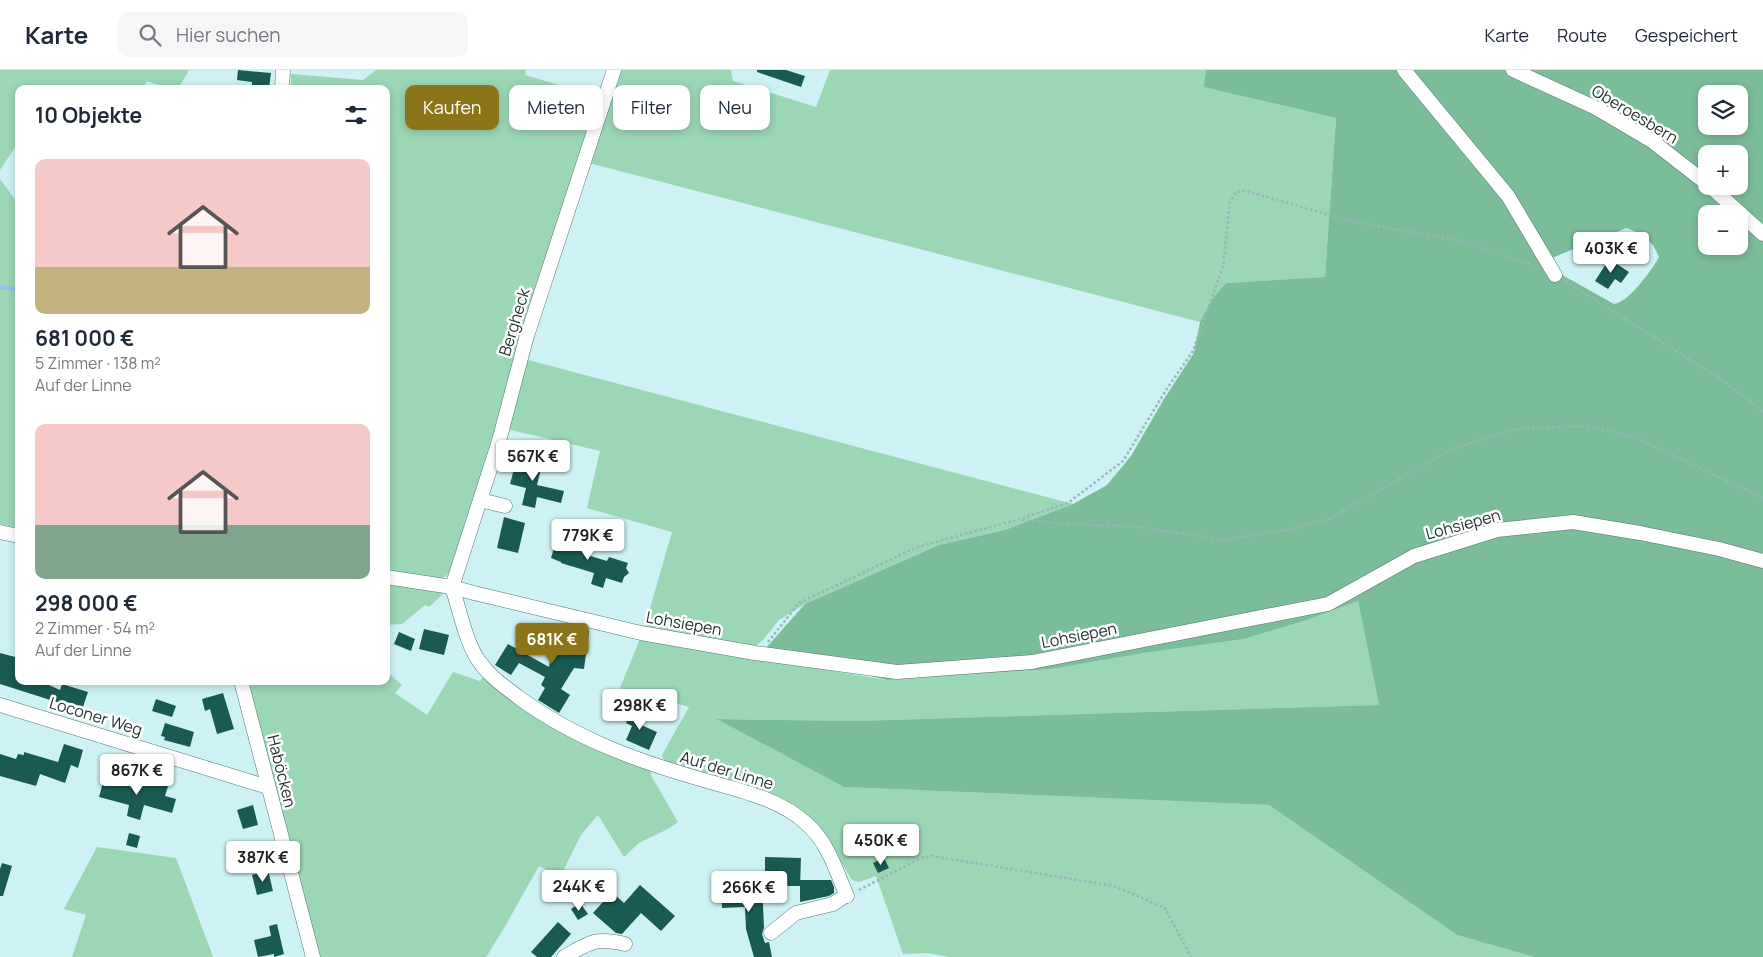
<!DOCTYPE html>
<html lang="de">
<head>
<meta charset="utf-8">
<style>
  body { margin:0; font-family:Manrope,sans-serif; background:#f6f6f7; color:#1f2937; height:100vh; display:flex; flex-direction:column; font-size:19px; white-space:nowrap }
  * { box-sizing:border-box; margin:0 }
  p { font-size:16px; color:#747a83 }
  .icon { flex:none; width:28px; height:28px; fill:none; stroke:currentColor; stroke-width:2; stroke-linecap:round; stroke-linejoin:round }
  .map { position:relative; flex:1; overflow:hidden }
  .sheet { position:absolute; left:15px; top:15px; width:375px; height:600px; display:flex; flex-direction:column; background:#fff; border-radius:10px; box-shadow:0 2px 8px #0003 }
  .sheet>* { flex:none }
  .banner { position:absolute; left:405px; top:15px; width:475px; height:45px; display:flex; gap:10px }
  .fabs { position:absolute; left:1698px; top:15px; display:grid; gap:10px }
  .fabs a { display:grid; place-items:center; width:50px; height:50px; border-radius:10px; background:#fff; box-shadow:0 2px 8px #0003; font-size:25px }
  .price { position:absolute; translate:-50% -42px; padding:0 11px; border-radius:5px; background:#fff; color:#222; font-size:16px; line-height:32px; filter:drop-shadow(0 1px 2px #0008) }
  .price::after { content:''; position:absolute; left:50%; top:30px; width:15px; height:11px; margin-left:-8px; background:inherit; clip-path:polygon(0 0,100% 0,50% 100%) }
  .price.selected { background:#8c7418; color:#fff }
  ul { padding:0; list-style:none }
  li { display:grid; align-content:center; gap:10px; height:265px; padding:0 20px }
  li span { display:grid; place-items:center; height:155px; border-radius:10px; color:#555 }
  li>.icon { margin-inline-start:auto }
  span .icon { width:90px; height:90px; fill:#fffc; stroke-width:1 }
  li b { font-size:21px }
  h2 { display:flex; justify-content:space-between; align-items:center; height:60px; padding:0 20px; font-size:21px }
  .tag { padding:0 18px; border-radius:10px; background:#fff; box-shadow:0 2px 8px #0003; font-size:18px; line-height:45px }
  .tag.selected { background:#8c7418; color:#fff }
  header { display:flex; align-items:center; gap:30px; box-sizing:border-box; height:70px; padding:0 25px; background:#fff; border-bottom:1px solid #e0e1e3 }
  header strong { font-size:24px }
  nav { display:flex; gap:28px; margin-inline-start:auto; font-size:18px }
  .search { width:350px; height:45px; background:#f6f6f7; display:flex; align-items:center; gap:12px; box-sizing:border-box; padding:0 18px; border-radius:10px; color:#747a83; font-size:19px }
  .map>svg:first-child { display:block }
  .green { fill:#9bd6b5 }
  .forest { fill:#7bbc99; fill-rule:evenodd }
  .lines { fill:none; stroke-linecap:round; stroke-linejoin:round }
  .stream { stroke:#90c1ef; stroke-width:4 }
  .building { fill:#195b52 }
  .minor-casing { stroke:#567679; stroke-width:15 }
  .path { stroke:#99b6b8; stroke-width:2.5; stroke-dasharray:2.5 2.5; stroke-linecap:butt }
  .minor { stroke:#fff; stroke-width:14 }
  .labels { text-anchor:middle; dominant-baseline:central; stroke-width:5; stroke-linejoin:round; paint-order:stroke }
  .street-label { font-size:16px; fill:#263435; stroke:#fff }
</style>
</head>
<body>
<header>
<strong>Karte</strong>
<div class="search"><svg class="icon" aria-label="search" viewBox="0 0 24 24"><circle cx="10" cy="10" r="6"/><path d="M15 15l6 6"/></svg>Hier suchen</div>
<nav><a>Karte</a><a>Route</a><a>Gespeichert</a></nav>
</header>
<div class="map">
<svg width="1763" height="887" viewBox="0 0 1763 887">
  <rect width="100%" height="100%" fill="#cdf1f4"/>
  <g class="green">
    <polygon points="0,0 189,0 178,19 169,19 147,11 142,19 55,19 53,17 52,19 19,19 19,71 0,100"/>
    <polygon points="376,0 526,0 525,5 599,27 452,502 441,509 386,503 386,19 291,19 291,4 363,10"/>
    <polygon points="619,0 731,0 733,11 816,37 830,0 1206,0 1205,17 1336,48 1325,207 1226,213 1212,229 1200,252 589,93"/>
    <polygon points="0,109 19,135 19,169 17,174 19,180 19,458 0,454"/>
    <polygon points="528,290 1073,434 1005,460 939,475 805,534 779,550 763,570 754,577 644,559 672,462 587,438 600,381 507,359"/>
    <polygon points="386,513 446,521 429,537 425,535 402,554 386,555"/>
    <polygon points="1358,531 1379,635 856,651 718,649 844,717 1269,735 1457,865 1534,887 950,887 926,883 903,884 876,806 859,812 852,810 832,777 817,757 666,696 662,685 689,637 620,618 640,569 887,610 1051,599 1144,583 1244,569 1307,550"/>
    <polygon points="386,601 402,615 395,623 427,645 453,602 480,611 484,605 550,656 607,685 650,700 652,707 678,752 668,759 639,773 624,787 598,745 581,765 560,807 539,796 503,860 486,887 319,887 248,611 386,611"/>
    <polygon points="97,777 176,788 213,887 72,887 86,845 64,839"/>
  </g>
  <path class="forest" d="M1206 0H1763V887H1534L1457 865 1269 735 844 717 717 649 856 651 1379 635 1358 531 1307 550 1244 569 1144 583 1051 599 887 610 765 579 805 534 939 475 1005 460 1073 434 1107 415 1131 386 1164 329 1194 283 1200 252 1212 229 1226 213 1325 207 1336 48 1204 17ZM1706 24H1739V56H1706ZM1706 84H1739V116H1706ZM1706 144H1739V176H1706ZM1626 158C1642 163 1653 171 1659 187 1652 200 1629 232 1614 234L1564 206 1558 200 1552 188C1577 177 1602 169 1626 158Z"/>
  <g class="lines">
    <polyline class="stream" points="0,217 19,220"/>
  </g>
  <g class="building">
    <polygon points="238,0 271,3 269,19 252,19 252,12 237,10"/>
    <polygon points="757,0 786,0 805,6 801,17 757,2"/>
    <polygon points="1609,189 1629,202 1621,213 1615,209 1608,219 1595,211"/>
    <polygon points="522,385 543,390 537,415 564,421 561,433 537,427 535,438 522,435 526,418 510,414 515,395 519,396"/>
    <polygon points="504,447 525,453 518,483 497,478"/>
    <polygon points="559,461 579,468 576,477 588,481 587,485 607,491 609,487 628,493 626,498 629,503 624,507 622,513 606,508 603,518 591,514 594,503 561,493 561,492 551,488"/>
    <polygon points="570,558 589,561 584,599 574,598 561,619 570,625 559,643 538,630 545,618 541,615 545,607 519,593 511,605 495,595 508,574 549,597 554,565 569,567"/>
    <polygon points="424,559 449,565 444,585 419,579"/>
    <polygon points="399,562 415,569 411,581 394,574"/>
    <polygon points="0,583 19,588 19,611 40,611 60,620 62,614 88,622 83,637 67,632 66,635 0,614"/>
    <polygon points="223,623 234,659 217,664 210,639 205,641 202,629"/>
    <polygon points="156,629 176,636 172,647 152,641"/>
    <polygon points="632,639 643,644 639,654 657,662 649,680 626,670 632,656 626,653"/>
    <polygon points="165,653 194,662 190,677 164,670 165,667 161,666"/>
    <polygon points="64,674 83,680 78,698 71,695 65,713 40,704 36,716 0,706 0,684 16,689 18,684 24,685 24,682 58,692"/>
    <polygon points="105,705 129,712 129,710 148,716 150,711 168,716 165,726 176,729 172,743 144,735 140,750 127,746 129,735 99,727"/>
    <polygon points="253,735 258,755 243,759 237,740"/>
    <polygon points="129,763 140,766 137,778 126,775"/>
    <polygon points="765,787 801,788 800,816 765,816"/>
    <polygon points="884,788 889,798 878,803 873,793"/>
    <polygon points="2,793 12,796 3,826 0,826 0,799"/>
    <polygon points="268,800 273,821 257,825 252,805"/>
    <polygon points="800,810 831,810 834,817 834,823 829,826 800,832"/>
    <polygon points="762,813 764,858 762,864 765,873 769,872 772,887 754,887 746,859 745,837 722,838 721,815"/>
    <polygon points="640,815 675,846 661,861 641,843 622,864 616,863 593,843 612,822 624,833"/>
    <polygon points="580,833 588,844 578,850 571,839"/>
    <polygon points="558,852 571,864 551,887 537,887 531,882"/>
    <polygon points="277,854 284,884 274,887 274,884 258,887 254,870 271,866 269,856"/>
  </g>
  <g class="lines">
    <g class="minor-casing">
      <g id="minor">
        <polyline points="1404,0 1508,126 1555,205"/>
        <polyline points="1513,0 1596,38 1652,71 1706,113"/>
        <polyline points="282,19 283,0"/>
        <polyline points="1710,116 1763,164"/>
        <polyline points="480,430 505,436"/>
        <polyline points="0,462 19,466"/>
        <polyline points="386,507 452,517 474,523 641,563 755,583 897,602 1032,592 1328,534 1414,486 1497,460 1573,452 1640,463 1719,479 1763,491"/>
        <polyline points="452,517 499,371 526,269 614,0"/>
        <path d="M452 517C459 537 466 574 479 591 489 606 504 616 518 627 575 669 640 692 707 711 742 721 780 729 807 754 829 774 836 801 847 826"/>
        <polyline points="241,611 313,887"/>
        <polyline points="0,635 268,717"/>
        <polyline points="771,863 796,843 833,834 846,825"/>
        <path d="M564 887C590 872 596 867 625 874"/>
      </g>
    </g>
    <g class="path">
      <polyline points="1565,211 1727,313 1763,342"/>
      <polyline points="1022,450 1067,454 1139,457 1224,470 1297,458 1329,449 1450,380 1516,359 1585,356 1632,366 1763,428"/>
      <polyline points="768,572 799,533 917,477 1020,449 1068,433 1123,391 1166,320 1193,281 1223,196 1230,132 1236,122 1246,121 1350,151 1466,172 1533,195"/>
      <polyline points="859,820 921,788 932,786 1114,816 1165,838 1191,887"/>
    </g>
    <use href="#minor" class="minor"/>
  </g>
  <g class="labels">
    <g class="street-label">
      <text transform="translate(1635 44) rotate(31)">Oberoesbern</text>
      <text transform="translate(514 252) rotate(-73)">Bergheck</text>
      <text transform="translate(1463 454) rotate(-15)">Lohsiepen</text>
      <text transform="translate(684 553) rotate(10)">Lohsiepen</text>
      <text transform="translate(1079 565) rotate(-11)">Lohsiepen</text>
      <text transform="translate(96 646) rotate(17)">Loconer Weg</text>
      <text transform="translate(727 700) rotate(17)">Auf der Linne</text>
      <text transform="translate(282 701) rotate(76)">Haböcken</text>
    </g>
  </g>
</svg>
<div class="fabs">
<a><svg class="icon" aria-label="layers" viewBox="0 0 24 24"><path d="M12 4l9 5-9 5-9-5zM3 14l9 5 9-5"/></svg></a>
<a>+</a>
<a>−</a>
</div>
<b class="price" style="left:1611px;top:204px">403K €</b>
<b class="price" style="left:533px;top:412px">567K €</b>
<b class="price" style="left:588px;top:491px">779K €</b>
<b class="price selected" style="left:552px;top:595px">681K €</b>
<b class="price" style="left:640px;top:661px">298K €</b>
<b class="price" style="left:137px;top:726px">867K €</b>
<b class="price" style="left:881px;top:796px">450K €</b>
<b class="price" style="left:263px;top:813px">387K €</b>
<b class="price" style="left:579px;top:842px">244K €</b>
<b class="price" style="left:749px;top:843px">266K €</b>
<div class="banner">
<a class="tag selected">Kaufen</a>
<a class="tag">Mieten</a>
<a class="tag">Filter</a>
<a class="tag">Neu</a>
</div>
<section class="sheet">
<h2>10 Objekte<svg class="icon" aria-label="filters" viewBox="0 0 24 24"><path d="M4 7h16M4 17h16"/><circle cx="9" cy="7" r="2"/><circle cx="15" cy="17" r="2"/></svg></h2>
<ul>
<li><span style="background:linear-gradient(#f6c9c9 70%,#c2b280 0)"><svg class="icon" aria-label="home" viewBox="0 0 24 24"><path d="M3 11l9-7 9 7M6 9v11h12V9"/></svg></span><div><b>681 000 €</b><p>5 Zimmer · 138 m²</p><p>Auf der Linne</p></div></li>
<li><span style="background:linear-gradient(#f6c9c9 65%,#7fa58c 0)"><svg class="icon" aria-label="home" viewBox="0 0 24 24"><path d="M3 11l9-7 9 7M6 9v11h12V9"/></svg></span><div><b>298 000 €</b><p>2 Zimmer · 54 m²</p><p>Auf der Linne</p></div></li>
</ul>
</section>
</div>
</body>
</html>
